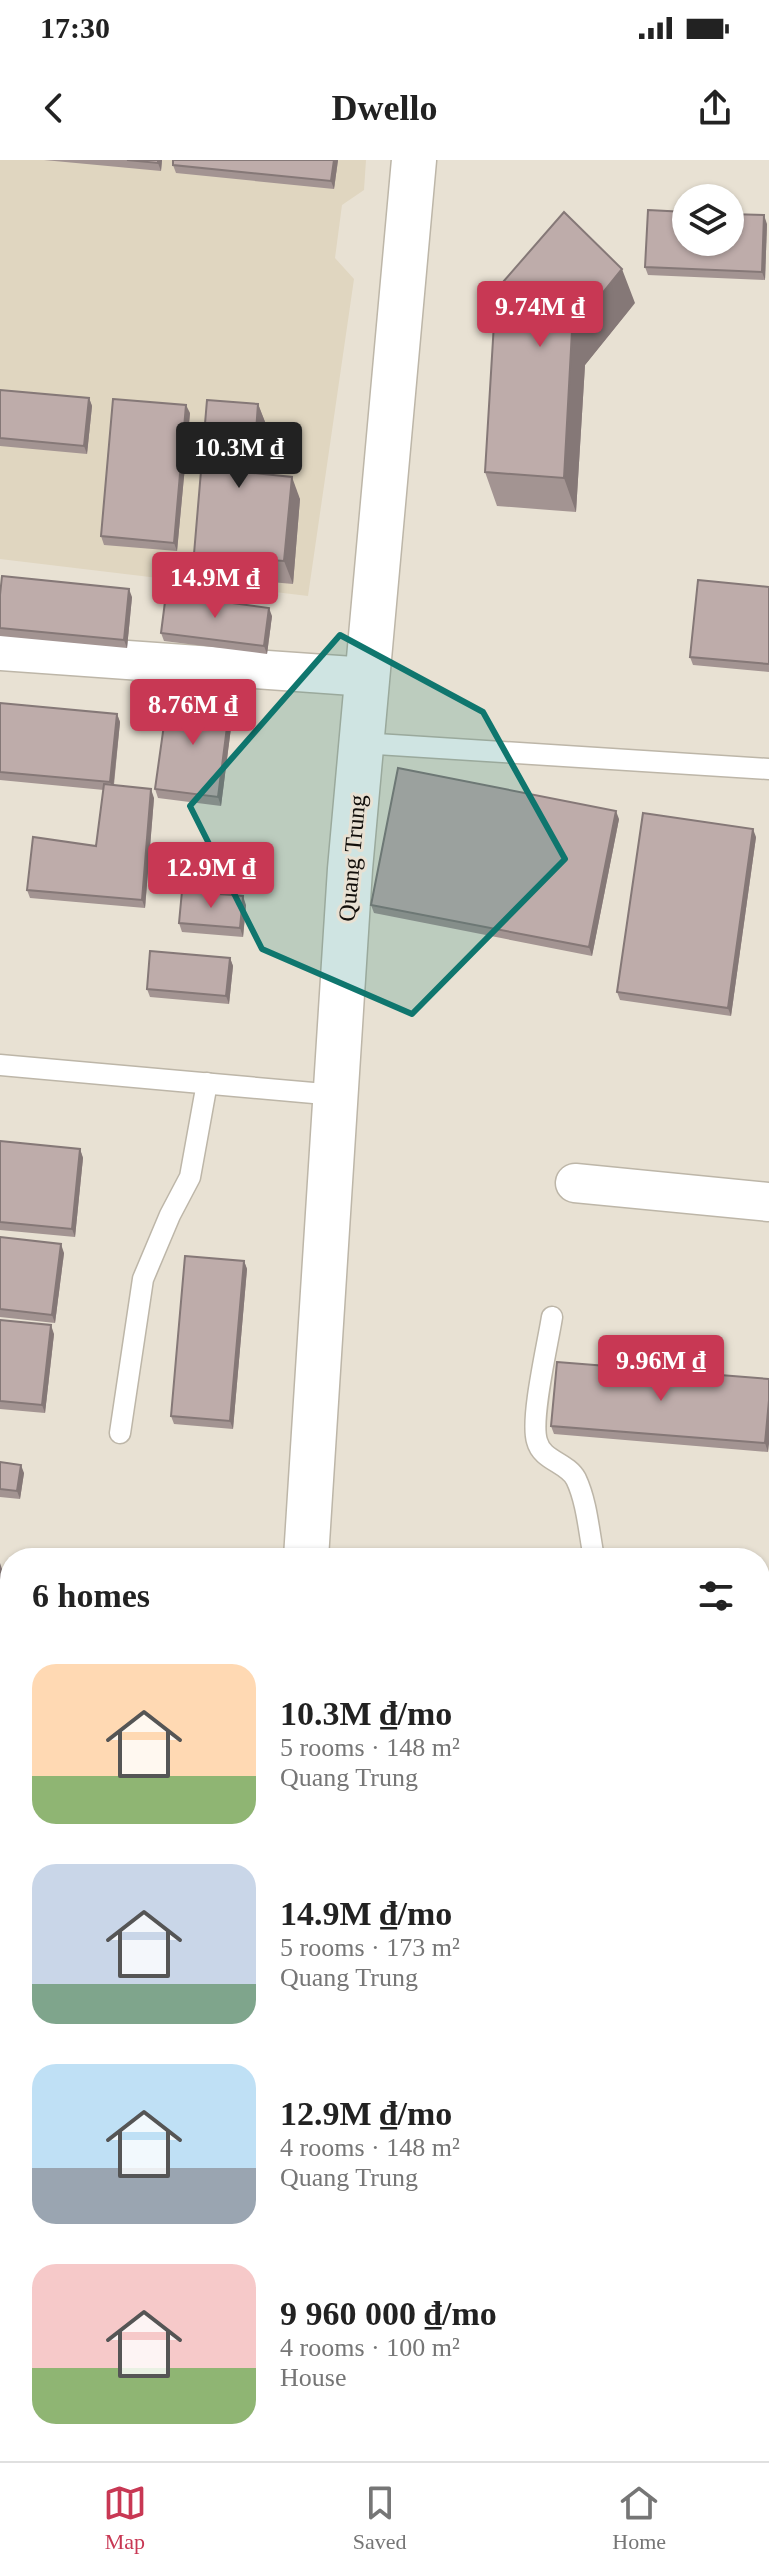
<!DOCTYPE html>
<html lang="en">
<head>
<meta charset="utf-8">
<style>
  body { margin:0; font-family:Georgia,serif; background:#f6f6f6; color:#222; height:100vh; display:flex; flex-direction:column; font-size:30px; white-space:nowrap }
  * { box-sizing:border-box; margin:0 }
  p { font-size:26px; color:#767676 }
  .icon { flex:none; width:44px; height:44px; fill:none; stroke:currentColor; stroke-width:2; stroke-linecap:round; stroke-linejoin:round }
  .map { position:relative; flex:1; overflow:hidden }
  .side { position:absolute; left:0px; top:1388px; width:770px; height:914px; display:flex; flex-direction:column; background:#fff; border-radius:32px 32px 0 0; box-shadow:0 2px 6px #0004 }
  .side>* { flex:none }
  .fabs { position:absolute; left:672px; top:24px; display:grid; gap:16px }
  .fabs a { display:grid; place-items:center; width:72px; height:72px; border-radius:50%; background:#fff; box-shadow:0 2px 6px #0004; font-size:40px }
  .price { position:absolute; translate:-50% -68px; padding:0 18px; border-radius:8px; background:#c83854; color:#fff; font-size:26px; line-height:52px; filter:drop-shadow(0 2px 4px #0008) }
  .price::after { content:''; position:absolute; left:50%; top:48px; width:24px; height:18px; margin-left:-12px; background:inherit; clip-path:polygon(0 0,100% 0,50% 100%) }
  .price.selected { background:#222; color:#fff }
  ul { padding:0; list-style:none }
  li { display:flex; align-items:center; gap:24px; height:200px; padding:0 32px }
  li span { display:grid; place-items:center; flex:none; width:224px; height:160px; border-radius:24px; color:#555 }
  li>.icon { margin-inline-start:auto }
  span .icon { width:96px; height:96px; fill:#fffc; stroke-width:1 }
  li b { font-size:34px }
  h2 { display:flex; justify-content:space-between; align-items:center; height:96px; padding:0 32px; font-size:34px }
  .status { display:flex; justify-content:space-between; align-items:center; height:56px; padding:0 40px; background:#fff; direction:ltr }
  .status svg { height:22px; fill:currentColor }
  header { display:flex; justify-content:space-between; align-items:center; height:104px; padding:0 32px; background:#fff; font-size:36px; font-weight:800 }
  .menu { display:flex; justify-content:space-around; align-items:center; height:112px; border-top:2px solid #e0e0e0; background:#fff; font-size:22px; color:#767676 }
  .menu a { display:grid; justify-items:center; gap:4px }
  .menu .selected { color:#c83854 }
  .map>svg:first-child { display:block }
  .built { fill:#e0d6c0 }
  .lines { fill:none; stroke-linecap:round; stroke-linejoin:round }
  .service-casing { stroke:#bdb6a8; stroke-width:23 }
  .minor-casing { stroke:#bdb6a8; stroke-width:41 }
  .tertiary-casing { stroke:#bdb6a8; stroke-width:47 }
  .service { stroke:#fff; stroke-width:20 }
  .minor { stroke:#fff; stroke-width:38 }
  .tertiary { stroke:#fff; stroke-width:44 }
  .wall { fill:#a39492 }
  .shaded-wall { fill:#857877 }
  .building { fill:#beacaa; stroke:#857877; stroke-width:2 }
  .marked { fill:#0f766e; fill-opacity:0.2; stroke:#0f766e; stroke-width:6; stroke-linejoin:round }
  .labels { text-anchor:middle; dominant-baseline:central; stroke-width:6; stroke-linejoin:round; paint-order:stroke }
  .street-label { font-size:24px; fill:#120f0b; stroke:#e8e1d3 }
</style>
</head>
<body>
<div class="status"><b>17:30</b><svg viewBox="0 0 49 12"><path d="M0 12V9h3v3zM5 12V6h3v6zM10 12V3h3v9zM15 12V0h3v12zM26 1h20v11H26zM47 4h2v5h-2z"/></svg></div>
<header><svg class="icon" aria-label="back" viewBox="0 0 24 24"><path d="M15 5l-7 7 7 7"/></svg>Dwello<svg class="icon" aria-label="share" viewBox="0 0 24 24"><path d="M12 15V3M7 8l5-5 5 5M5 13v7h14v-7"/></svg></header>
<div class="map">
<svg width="769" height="2301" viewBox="0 0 769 2301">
  <rect width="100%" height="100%" fill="#e8e1d3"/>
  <polygon class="built" points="0,0 366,0 364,30 342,45 335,98 354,119 308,436 0,399"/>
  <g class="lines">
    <g class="service-casing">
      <g id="service">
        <polyline points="361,583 769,609"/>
        <polyline points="0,905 336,935"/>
        <path d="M552 1157C548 1183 530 1259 537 1281 542 1301 567 1302 576 1319 587 1342 589 1373 594 1398"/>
        <polyline points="120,1273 143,1119 170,1055 190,1017 207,923"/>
      </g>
    </g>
    <g class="minor-casing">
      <g id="minor">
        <polyline points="0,491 367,517"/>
        <polyline points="575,1023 769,1042"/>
        <polyline points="0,1673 10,1675"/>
        <polyline points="0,1728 10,1731"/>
        <polyline points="462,2292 472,2301"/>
        <polyline points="83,2301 85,2292"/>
      </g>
    </g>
    <g class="tertiary-casing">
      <g id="tertiary">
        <polyline points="306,1398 350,709 414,0"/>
        <polyline points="0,1526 10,1527"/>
        <polyline points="760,1606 769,1607"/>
        <polyline points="760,2292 765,2301"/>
      </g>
    </g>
    <use href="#service" class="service"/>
    <use href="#minor" class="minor"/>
    <use href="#tertiary" class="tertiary"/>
  </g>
  <g class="wall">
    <polygon points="44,0 162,0 161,11"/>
    <polygon points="173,0 338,0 334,29 176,13 173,5"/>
    <polygon points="767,64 765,120 648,115 645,107"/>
    <polygon points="635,143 585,205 576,352 497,346 485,312"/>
    <polygon points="0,230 89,238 92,246 87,294 0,286"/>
    <polygon points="258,244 267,267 263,314 300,339 293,424 202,416 194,394"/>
    <polygon points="190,253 177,391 104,385 101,376"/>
    <polygon points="769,427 769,512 693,505 690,497"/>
    <polygon points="0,435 132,437 127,488 0,476"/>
    <polygon points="272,456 267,494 164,481 161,473"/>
    <polygon points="0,543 117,554 120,562 114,625 154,638 145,748 30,738 27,730 96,686 104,630 0,620"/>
    <polygon points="230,544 233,552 221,646 158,638 155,629"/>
    <polygon points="619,659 592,796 374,753 371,745"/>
    <polygon points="756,677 731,856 620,840 617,832"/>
    <polygon points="246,745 243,777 182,772 179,763"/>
    <polygon points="230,798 233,806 229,844 150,837 147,829"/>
    <polygon points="0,981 80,989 83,998 75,1077 0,1070"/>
    <polygon points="0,1077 64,1093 55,1163 0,1157"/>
    <polygon points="244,1101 247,1109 233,1269 174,1264 171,1256"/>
    <polygon points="0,1160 54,1174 45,1253 0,1249"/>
    <polygon points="769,1219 768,1292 554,1274 551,1266"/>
    <polygon points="0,1302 24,1313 20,1339 0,1337"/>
  </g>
  <g class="shaded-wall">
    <polygon points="158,0 162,0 161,11 158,3"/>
    <polygon points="334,0 338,0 334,29 331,21"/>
    <polygon points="764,55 767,64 765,120 762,112"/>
    <polygon points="622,109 635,143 585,205 576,352 564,318 572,171"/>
    <polygon points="89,238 92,246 87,294 84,286"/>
    <polygon points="258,244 267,267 261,336 253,313"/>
    <polygon points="186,245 190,253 177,391 174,383"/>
    <polygon points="292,317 300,339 293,424 284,401"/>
    <polygon points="129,429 132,437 127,488 124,480"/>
    <polygon points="269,448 272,456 267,494 264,486"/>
    <polygon points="230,544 233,552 221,646 218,637"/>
    <polygon points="117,554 120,562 113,630 110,622"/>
    <polygon points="151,629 154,638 145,748 142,740"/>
    <polygon points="616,651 619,659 592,796 589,787"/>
    <polygon points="753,669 756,677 731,856 728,848"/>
    <polygon points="243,736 246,745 243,777 240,768"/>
    <polygon points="230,798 233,806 229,844 226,836"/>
    <polygon points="80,989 83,998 75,1077 72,1069"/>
    <polygon points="61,1084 64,1093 55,1163 52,1155"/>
    <polygon points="244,1101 247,1109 233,1269 230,1261"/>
    <polygon points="51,1165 54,1174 45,1253 42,1245"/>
    <polygon points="769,1240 769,1284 768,1292 765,1283"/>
    <polygon points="21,1305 24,1313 20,1339 17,1331"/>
    <polygon points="0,1403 2,1409 0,1428"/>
  </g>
  <g class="building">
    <polygon points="127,0 158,0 158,3"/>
    <polygon points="173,0 334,0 331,21 173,5"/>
    <polygon points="648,50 686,52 686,82 730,82 730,54 764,55 762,112 645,107"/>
    <polygon points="564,52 622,109 572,171 564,318 485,312 496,130"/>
    <polygon points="0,230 89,238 84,286 0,278"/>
    <polygon points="113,239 186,245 174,383 101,376"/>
    <polygon points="207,240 258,244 253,313 292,317 284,401 194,394"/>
    <polygon points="2,416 129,429 124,480 0,468 0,435"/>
    <polygon points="698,420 769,427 769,504 690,497"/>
    <polygon points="166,434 269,448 264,486 161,473"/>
    <polygon points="168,536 230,544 218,637 155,629"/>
    <polygon points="0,543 117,554 110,622 0,612"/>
    <polygon points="398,608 616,651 589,787 371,745"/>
    <polygon points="104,624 151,629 142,740 27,730 33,677 96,686"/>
    <polygon points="643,653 753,669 728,848 617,832"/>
    <polygon points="182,731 243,736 240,768 179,763"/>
    <polygon points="150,791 230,798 226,836 147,829"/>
    <polygon points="0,981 80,989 72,1069 0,1062"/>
    <polygon points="0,1077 61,1084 52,1155 0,1149"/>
    <polygon points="185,1096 244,1101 230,1261 171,1256"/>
    <polygon points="0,1160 51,1165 42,1245 0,1241"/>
    <polygon points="557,1202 769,1219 769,1240 765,1283 551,1266"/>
    <polygon points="0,1302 21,1305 17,1331 0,1329"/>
  </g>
  <path class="marked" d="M340 475 483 552 565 699 412 854 262 789 190 646Z"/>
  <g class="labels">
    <g class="street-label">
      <text transform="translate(352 698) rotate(-85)">Quang Trung</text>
    </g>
  </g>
</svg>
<div class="fabs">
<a><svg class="icon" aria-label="layers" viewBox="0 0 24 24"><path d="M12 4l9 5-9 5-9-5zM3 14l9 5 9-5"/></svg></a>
</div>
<b class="price" style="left:540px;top:189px">9.74M ₫</b>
<b class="price selected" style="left:239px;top:330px">10.3M ₫</b>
<b class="price" style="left:215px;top:460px">14.9M ₫</b>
<b class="price" style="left:193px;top:587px">8.76M ₫</b>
<b class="price" style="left:211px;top:750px">12.9M ₫</b>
<b class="price" style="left:661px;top:1243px">9.96M ₫</b>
<section class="side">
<h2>6 homes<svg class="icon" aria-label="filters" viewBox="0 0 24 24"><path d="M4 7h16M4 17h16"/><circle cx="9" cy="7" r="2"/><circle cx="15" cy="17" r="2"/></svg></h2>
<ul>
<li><span style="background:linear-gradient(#ffd9b3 70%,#8fb573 0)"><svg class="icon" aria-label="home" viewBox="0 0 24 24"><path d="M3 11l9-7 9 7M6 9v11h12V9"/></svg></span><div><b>10.3M ₫/mo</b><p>5 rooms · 148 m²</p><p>Quang Trung</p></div></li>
<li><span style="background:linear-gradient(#c9d6e8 75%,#7fa58c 0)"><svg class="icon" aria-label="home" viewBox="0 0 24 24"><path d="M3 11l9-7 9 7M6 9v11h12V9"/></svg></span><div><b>14.9M ₫/mo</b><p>5 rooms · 173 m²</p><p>Quang Trung</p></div></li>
<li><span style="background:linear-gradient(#bfe0f5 65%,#9aa5b1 0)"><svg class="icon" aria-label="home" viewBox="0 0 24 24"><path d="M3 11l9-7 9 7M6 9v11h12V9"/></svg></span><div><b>12.9M ₫/mo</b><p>4 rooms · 148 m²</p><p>Quang Trung</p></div></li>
<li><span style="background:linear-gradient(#f6c9c9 65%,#8fb573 0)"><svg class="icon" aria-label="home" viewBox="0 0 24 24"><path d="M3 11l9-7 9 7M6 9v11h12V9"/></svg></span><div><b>9 960 000 ₫/mo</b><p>4 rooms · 100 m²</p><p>House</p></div></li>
</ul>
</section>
</div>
<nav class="menu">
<a class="selected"><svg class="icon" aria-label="map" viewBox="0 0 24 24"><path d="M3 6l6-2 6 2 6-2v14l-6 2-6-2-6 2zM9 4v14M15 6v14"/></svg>Map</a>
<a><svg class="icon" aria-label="saved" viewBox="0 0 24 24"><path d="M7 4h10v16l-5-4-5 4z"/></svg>Saved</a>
<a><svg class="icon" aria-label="home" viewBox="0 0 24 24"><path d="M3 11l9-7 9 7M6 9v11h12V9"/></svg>Home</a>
</nav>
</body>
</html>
